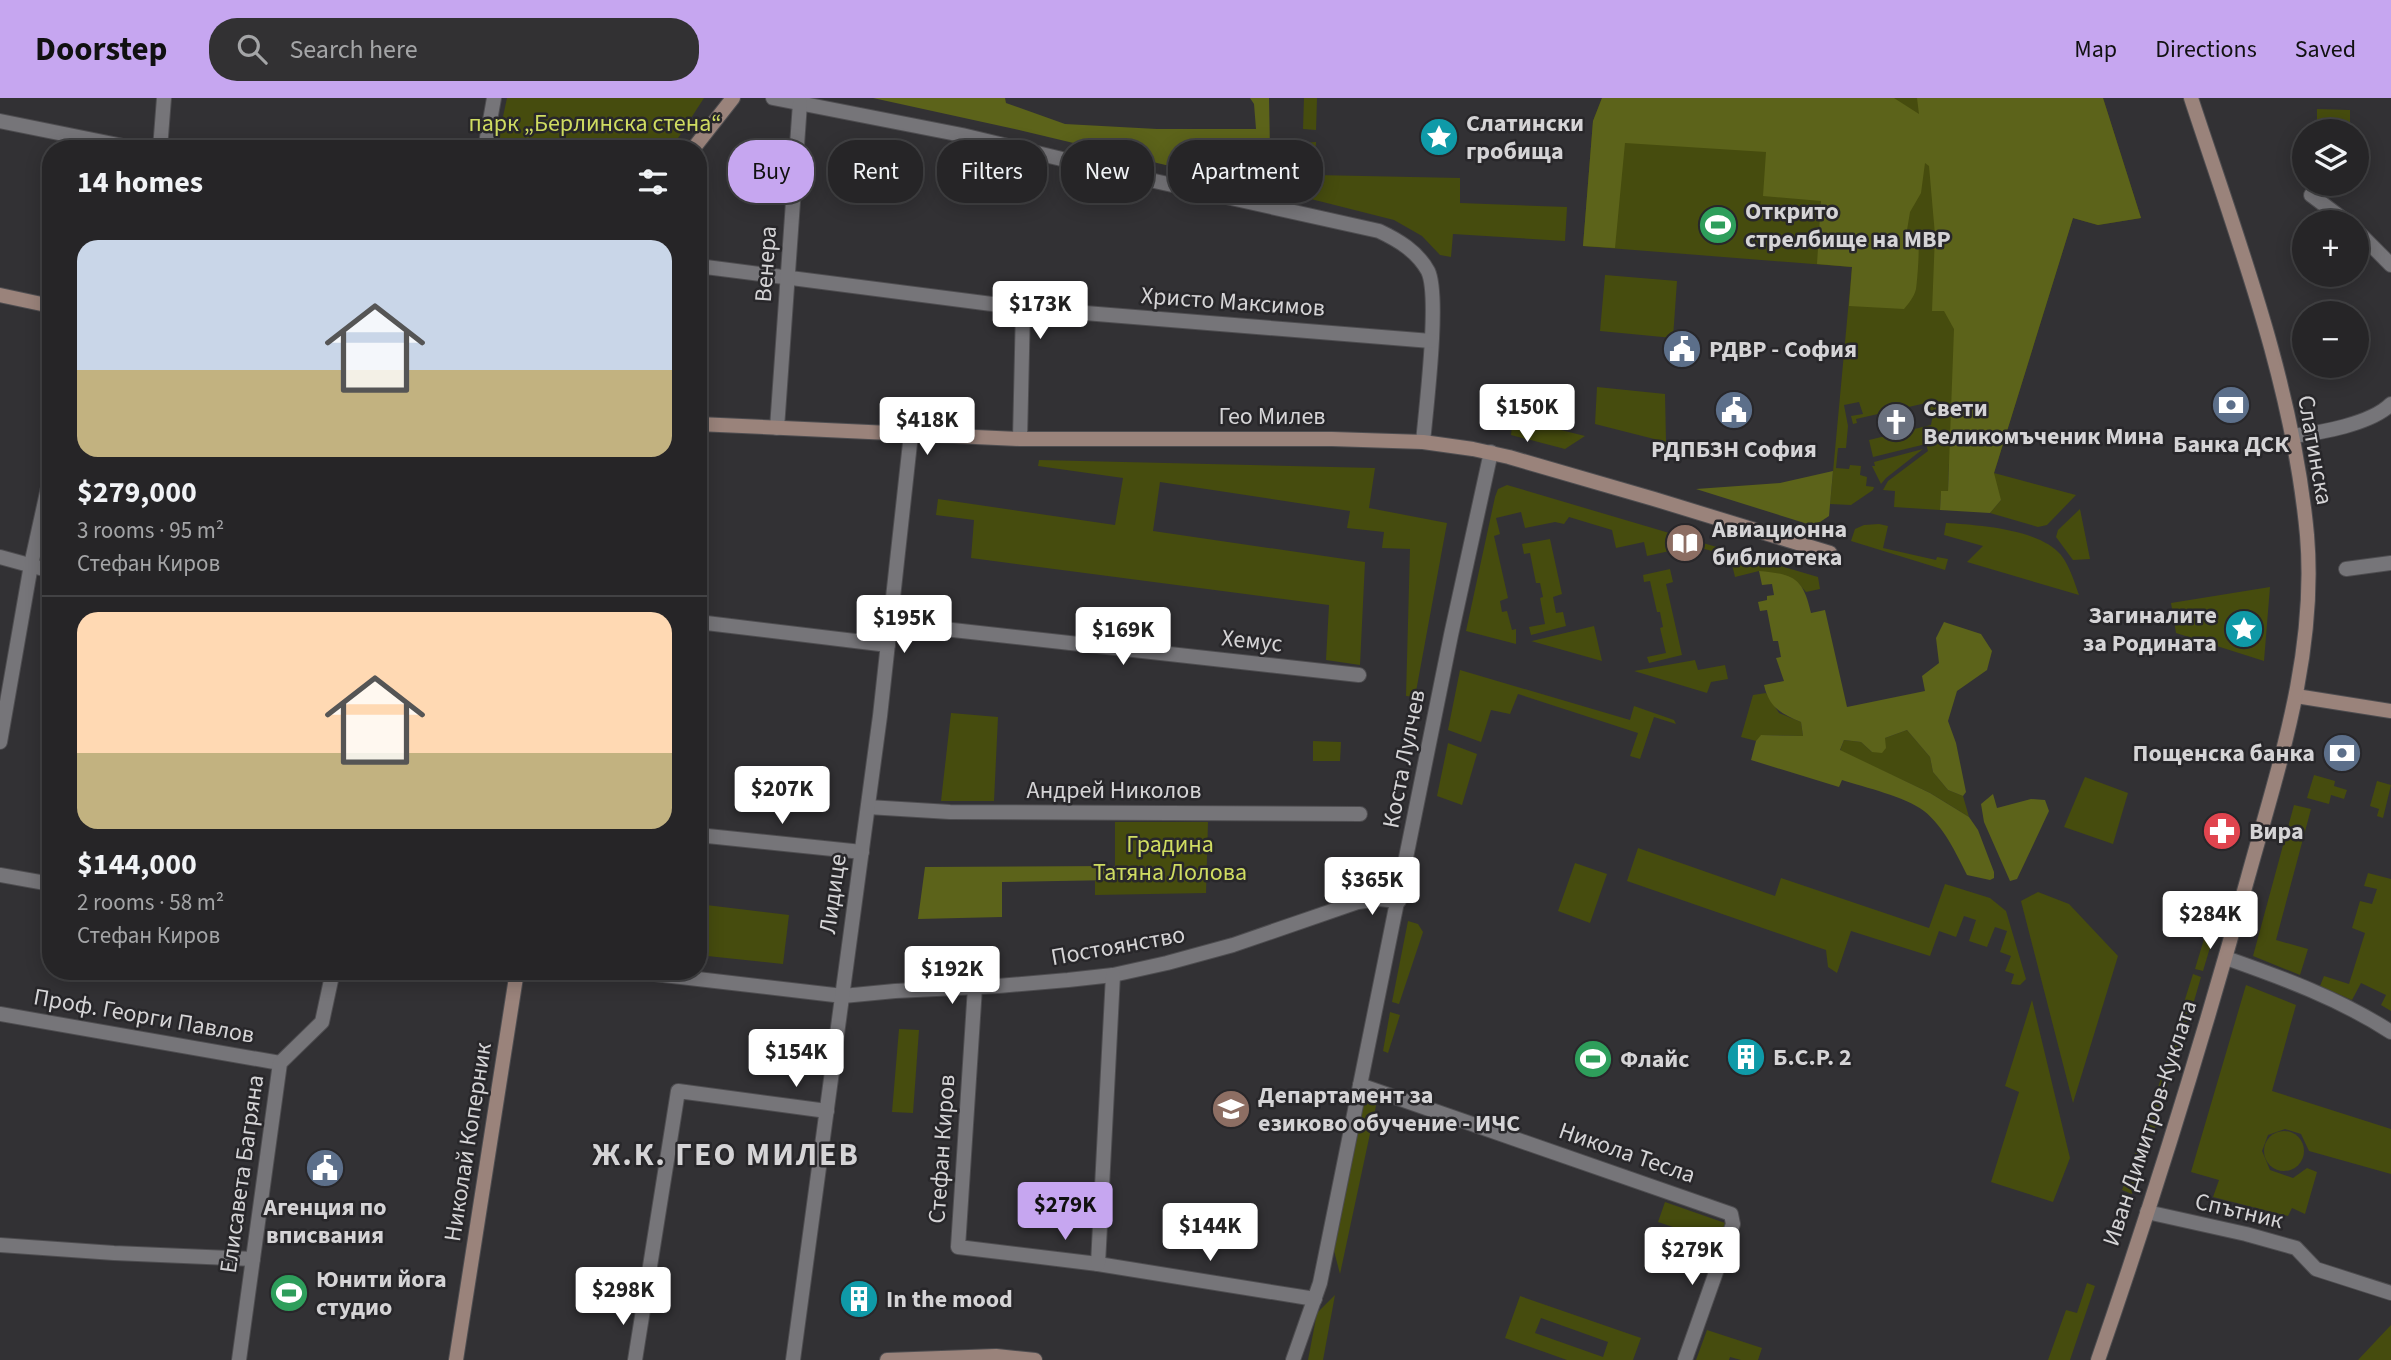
<!DOCTYPE html>
<html lang="en">
<head>
<meta charset="utf-8">
<style>
  body { margin:0; font-family:"Source Sans 3",sans-serif; background:#323133; color:#f1f3f6; height:100vh; display:flex; flex-direction:column; font-size:26px; white-space:nowrap }
  * { box-sizing:border-box; margin:0 }
  p { font-size:23px; color:#a4a5a7 }
  .icon { flex:none; width:38px; height:38px; fill:none; stroke:currentColor; stroke-width:2; stroke-linecap:round; stroke-linejoin:round }
  .map { position:relative; flex:1; overflow:hidden }
  .side { position:absolute; left:42px; top:42px; width:665px; height:840px; display:flex; flex-direction:column; background:#262527; border-radius:28px; box-shadow:0 4px 18px #0003,0 0 0 2px #424244 }
  .side>* { flex:none }
  .banner { position:absolute; left:728px; top:42px; width:665px; height:63px; display:flex; gap:14px }
  .tools { position:absolute; left:2292px; top:21px; display:grid; gap:14px }
  .tools a { display:grid; place-items:center; width:77px; height:77px; border-radius:50%; background:#262527; box-shadow:0 4px 18px #0003,0 0 0 2px #424244; font-size:35px }
  .price { position:absolute; translate:-50% -60px; padding:0 16px; border-radius:7px; background:#fff; color:#222; font-size:23px; line-height:46px; filter:drop-shadow(0 2px 4px #0008) }
  .price::after { content:''; position:absolute; left:50%; top:42px; width:21px; height:16px; margin-left:-10px; background:inherit; clip-path:polygon(0 0,100% 0,50% 100%) }
  .price.selected { background:#c6a6f0; color:#111 }
  ul { padding:0; list-style:none }
  li { display:grid; align-content:center; gap:14px; height:371px; padding:0 35px }
  li+li { border-top:2px solid #424244 }
  li span { display:grid; place-items:center; height:217px; border-radius:21px; color:#555 }
  li>.icon { margin-inline-start:auto }
  span .icon { width:126px; height:126px; fill:#fffc; stroke-width:1 }
  li b { font-size:30px }
  h2 { display:flex; justify-content:space-between; align-items:center; height:84px; padding:0 35px; font-size:30px }
  .tag { padding:0 24px; border-radius:28px; background:#262527; box-shadow:0 4px 18px #0003,0 0 0 2px #424244; font-size:24px; line-height:63px }
  .tag.selected { background:#c6a6f0; color:#111 }
  header { display:flex; align-items:center; gap:42px; box-sizing:border-box; height:98px; padding:0 35px; background:#c6a6f0; color:#111 }
  header strong { font-size:33px }
  nav { display:flex; gap:38px; margin-inline-start:auto; font-size:24px }
  .search { width:490px; height:63px; background:#323133; display:flex; align-items:center; gap:18px; box-sizing:border-box; padding:0 24px; border-radius:28px; color:#a4a5a7; font-size:26px }
  .map>svg:first-child { display:block }
  .green { fill:#464c0e; fill-rule:evenodd }
  .forest { fill:#5c631a }
  .lines { fill:none; stroke-linecap:round; stroke-linejoin:round }
  .street-casing { stroke:#4e4d50; stroke-width:16 }
  .secondary-casing { stroke:#4e4d50; stroke-width:16 }
  .street { stroke:#767579; stroke-width:14 }
  .secondary { stroke:#9a837b; stroke-width:14 }
  .labels { text-anchor:middle; dominant-baseline:central; stroke-width:5; stroke-linejoin:round; paint-order:stroke }
  .park-label { font-size:24px; fill:#cfdc61; stroke:#28272a }
  .poi-label { font-size:24px; font-weight:bold; fill:#d5d4d6; stroke:#28272a; text-anchor:start }
  .street-label { font-size:24px; fill:#d5d4d6; stroke:#28272a }
  .district-label { font-size:32px; font-weight:bold; letter-spacing:2px; fill:#d5d4d6; stroke:#28272a }
</style>
</head>
<body>
<header>
<strong>Doorstep</strong>
<div class="search"><svg class="icon" aria-label="search" viewBox="0 0 24 24"><circle cx="10" cy="10" r="6"/><path d="M15 15l6 6"/></svg>Search here</div>
<nav><a>Map</a><a>Directions</a><a>Saved</a></nav>
</header>
<div class="map">
<svg width="2391" height="1262" viewBox="0 0 2391 1262">
  <rect width="100%" height="100%" fill="#323134"/>
  <g class="green">
    <polygon points="507,0 704,0 671,51 496,51"/>
    <polygon points="1304,0 1317,0 1316,32 1303,31"/>
    <polygon points="1602,0 2103,0 2141,120 2098,127 2073,120 1994,375 2076,397 2047,427 2038,429 1990,415 2001,402 1949,365 1948,394 1941,394 1940,412 1894,409 1895,393 1883,392 1888,383 1928,353 1926,346 1873,359 1869,342 1931,327 1933,316 1926,305 1856,321 1857,325 1853,326 1851,318 1863,316 1859,304 1844,307 1848,328 1846,350 1838,350 1836,370 1849,371 1850,367 1861,368 1860,377 1867,379 1866,388 1874,389 1873,392 1851,407 1830,406 1852,169 1583,148 1593,23"/>
    <polygon points="2317,11 2350,12 2350,33 2317,33"/>
    <polygon points="1316,44 1315,77 1460,80 1460,105 1567,109 1565,143 1453,136 1451,159 1440,157 1422,138 1394,122 1299,98 1301,45"/>
    <polygon points="1605,177 1677,183 1673,240 1600,233"/>
    <polygon points="1597,289 1665,296 1666,344 1595,326"/>
    <polygon points="1513,320 1585,338 1565,351 1511,337"/>
    <polygon points="1923,351 1886,380 1881,386 1872,368 1875,368 1874,364"/>
    <polygon points="1039,362 1375,370 1369,410 1447,425 1415,599 1406,598 1410,451 1382,450 1384,434 1347,430 1350,413 1160,384 1153,433 1365,464 1360,567 1326,562 1329,507 971,460 974,422 936,417 938,401 1115,427 1123,380 1038,368"/>
    <polygon points="1507,387 1818,479 1820,491 1806,494 1799,486 1759,473 1735,479 1730,458 1715,461 1716,454 1689,447 1686,455 1674,452 1647,458 1644,444 1616,450 1612,432 1569,419 1564,426 1555,424 1525,430 1521,414 1496,420 1500,436 1494,438 1508,500 1500,503 1502,514 1507,513 1512,532 1516,531 1516,546 1466,533 1495,399 1498,391"/>
    <polygon points="2080,411 2090,461 2073,462 2056,439 2058,432"/>
    <path d="M1946 425C1978 427 2040 431 2061 457 2070 469 2074 483 2079 497L1967 464 1983 448 1944 437Z"/>
    <polygon points="1879,426 1888,428 1883,450 1936,462 1937,459 1948,461 1945,472 1851,443 1855,431 1864,427"/>
    <polygon points="1550,441 1562,496 1553,499 1556,515 1563,514 1566,528 1531,537 1529,529 1545,526 1540,500 1543,499 1540,485 1536,485 1530,455 1524,456 1522,446"/>
    <polygon points="1670,471 1673,484 1666,486 1682,557 1649,565 1647,559 1666,555 1660,530 1663,529 1660,514 1657,514 1650,483 1644,484 1643,477"/>
    <polygon points="2270,489 2264,563 2176,535 2171,505"/>
    <polygon points="1594,528 1602,563 1531,543 1532,543"/>
    <polygon points="1695,562 1698,572 1725,567 1728,581 1711,584 1707,595 1634,573"/>
    <polygon points="1460,572 1630,622 1634,608 1674,622 1676,626 1654,619 1640,661 1630,658 1638,635 1518,596 1510,616 1491,612 1481,644 1448,632"/>
    <polygon points="1766,595 1779,615 1801,624 1803,638 1762,637 1756,643 1741,639 1753,597"/>
    <polygon points="951,615 998,619 994,703 941,703"/>
    <polygon points="1907,632 1930,659 1933,674 1948,692 1963,698 1969,719 1930,695 1840,653 1844,642 1861,644 1872,654 1885,640"/>
    <polygon points="1313,643 1341,644 1340,663 1313,663"/>
    <polygon points="1448,645 1477,656 1462,707 1437,698"/>
    <polygon points="2314,677 2335,683 2334,688 2347,692 2344,701 2331,697 2329,706 2307,700"/>
    <polygon points="2085,679 2128,695 2113,746 2064,729"/>
    <polygon points="2377,683 2391,687 2383,720 2377,718 2379,711 2370,708"/>
    <polygon points="2294,707 2311,711 2276,842 2308,851 2300,877 2253,858"/>
    <polygon points="1115,724 1208,724 1206,795 1095,797 1095,783 1115,782"/>
    <polygon points="1638,750 1775,798 1781,780 1929,830 1945,786 1990,800 2006,813 2026,881 2020,887 2011,886 2014,876 2005,873 2011,858 2000,854 2007,833 1995,829 1987,849 1969,843 1976,822 1964,818 1956,839 1939,833 1930,858 1851,833 1837,875 1828,869 1826,852 1627,783"/>
    <polygon points="1575,765 1607,776 1590,825 1558,813"/>
    <polygon points="2368,775 2391,781 2391,913 2381,907 2386,897 2361,885 2352,902 2320,888 2324,878 2349,886 2365,835 2352,830 2360,803 2372,806 2377,791 2364,788"/>
    <polygon points="2038,794 2069,806 2118,858 2073,1005 2021,803"/>
    <polygon points="2215,804 2223,806 2203,873 2195,871"/>
    <polygon points="698,806 789,817 783,866 698,857"/>
    <polygon points="1408,823 1418,826 1423,834 1399,906 1392,904"/>
    <polygon points="2193,876 2201,879 2190,917 2181,914"/>
    <polygon points="2246,887 2296,907 2272,993 2391,1031 2391,1076 2309,1053 2301,1036 2285,1031 2268,1037 2262,1053 2270,1072 2293,1080 2307,1070 2317,1074 2305,1116 2292,1110 2288,1118 2213,1099 2219,1082 2191,1074"/>
    <polygon points="2032,902 2070,1060 2053,1104 1991,1084 2019,994 2005,988"/>
    <polygon points="1390,914 1400,917 1388,955 1383,953"/>
    <polygon points="2180,918 2188,921 2172,976 2163,973"/>
    <polygon points="899,931 919,932 913,1015 892,1014"/>
    <polygon points="2161,980 2169,982 2153,1037 2144,1034"/>
    <polygon points="1372,1002 1377,1003 1340,1176 1333,1149 1362,1009"/>
    <circle cx="2284" cy="1053" r="20"/>
    <polygon points="2139,1045 2149,1049 2132,1096 2122,1092"/>
    <polygon points="1665,1104 1725,1125 1718,1144 1658,1124"/>
    <polygon points="2087,1185 2095,1188 2070,1262 2048,1262 2066,1212 2077,1215"/>
    <polygon points="1335,1197 1323,1262 1308,1262 1317,1215"/>
    <path d="M1520 1198 1641 1240 1633 1262H1567L1505 1240ZM1541 1220 1608 1244 1603 1259 1535 1235Z"/>
    <polygon points="2391,1227 2391,1262 2358,1262"/>
    <polygon points="1707,1232 1762,1250 1758,1262 1741,1262 1730,1259 1729,1262 1696,1262"/>
  </g>
  <g class="forest">
    <polygon points="873,0 1005,0 1006,5 1065,26 1157,31 1256,31 1254,6 1250,0 1269,0 1270,53 1266,91 1019,32"/>
    <path d="M1602 0H1894L1919 16 1917 0H2103L2141 120 2098 127 2073 120 1994 375 2001 402 1990 415 1940 412 1941 393H1948L1954 231 1944 213H1932L1935 137 1929 68 1925 65 1921 95 1910 114 1907 132C1910 137 1916 140 1918 145 1920 148 1917 187 1916 191 1914 199 1909 205 1904 211L1849 208 1852 169 1817 166 1821 103 1763 98 1766 54 1625 45 1615 150 1583 148 1593 23Z"/>
    <polygon points="1833,373 1829,418 1820,424 1811,427 1696,391 1780,385"/>
    <path d="M1759 473C1794 476 1803 480 1811 515L1825 512 1847 609 1925 593 1922 578 1939 565 1936 540 1944 524 1981 536 1992 553 1987 572 1957 593 1948 623 1956 645 1966 694 1963 698 1948 692 1933 674 1930 659 1907 632 1885 640 1886 650 1882 655 1872 654 1861 644 1844 642 1840 652 1930 695 1969 719 1978 732 1994 774V780L1990 782 1967 777C1956 755 1944 729 1924 713 1904 698 1866 690 1842 682L1839 689 1751 662 1756 643 1761 637 1803 638 1801 624C1782 616 1769 610 1764 587L1784 583 1776 560 1781 559 1778 543H1773L1767 512 1760 513 1758 504 1767 502V498L1774 497 1772 486 1762 487Z"/>
    <polygon points="1993,696 1997,710 2031,701 2045,702 2049,713 2017,781 2010,783 1984,724 1981,706"/>
    <polygon points="1115,768 1115,782 1002,784 1002,819 918,821 925,769"/>
  </g>
  <g class="lines">
    <g class="street-casing">
      <g id="street">
        <path d="M773 0 962 37 1141 80 1379 133C1398 142 1417 153 1428 173 1440 198 1426 311 1423 344"/>
        <polyline points="0,23 138,51"/>
        <polyline points="160,51 164,0"/>
        <polyline points="485,51 494,0"/>
        <polyline points="2311,97 2347,124"/>
        <polyline points="2357,133 2391,167"/>
        <polyline points="698,168 1023,210 1431,243"/>
        <polyline points="777,330 800,5"/>
        <path d="M2292 338C2320 335 2371 326 2391 306"/>
        <polyline points="1020,341 1023,210"/>
        <polyline points="0,459 51,473"/>
        <polyline points="2346,471 2391,465"/>
        <polyline points="698,524 888,547"/>
        <polyline points="890,525 1359,577"/>
        <polyline points="0,644 31,467 51,376"/>
        <polyline points="868,709 950,714 1360,716"/>
        <polyline points="698,737 862,754"/>
        <polyline points="0,777 51,786"/>
        <path d="M2226 860C2283 880 2340 901 2391 934"/>
        <polyline points="629,873 843,898 895,893 998,888 1068,882 1113,877 1167,865 1233,847 1358,804 1379,801 1399,803"/>
        <polyline points="975,889 958,1149 1098,1166 1315,1201"/>
        <polyline points="0,916 280,965"/>
        <polyline points="1360,987 1731,1116 1733,1126 1685,1262"/>
        <polyline points="2147,1114 2246,1136 2296,1150 2316,1171 2391,1195"/>
        <polyline points="0,1147 114,1155 253,1161"/>
        <polyline points="1098,1166 1113,877"/>
        <polyline points="239,1262 280,965 322,924 333,873"/>
        <polyline points="635,1262 678,993 827,1013"/>
        <polyline points="793,1262 880,618 911,336"/>
        <polyline points="1293,1262 1320,1185 1451,537 1491,354"/>
      </g>
    </g>
    <g class="secondary-casing">
      <g id="secondary">
        <polyline points="693,51 733,0"/>
        <polyline points="0,197 51,208"/>
        <polyline points="698,326 1020,341 1332,341 1423,344 1473,351 1509,359 1654,401 1830,455"/>
        <polyline points="2296,598 2391,613"/>
        <polyline points="456,1262 517,873"/>
        <polyline points="887,1262 996,1258 1035,1262"/>
        <path d="M2098 1262C2153 1103 2203 941 2248 779 2279 667 2317 555 2307 437 2293 286 2238 143 2191 0"/>
      </g>
    </g>
    <use href="#street" class="street"/>
    <use href="#secondary" class="secondary"/>
  </g>
  <defs>
    <g id="sight-disc" transform="scale(2.0125)"><circle r="9.5" fill="#0f9aa8" stroke="#28272a"/><path d="M0-6L1.8-2.2L6-1.7L2.9 1.2L3.7 5.4L0 3.3L-3.7 5.4L-2.9 1.2L-6-1.7L-1.8-2.2Z" fill="#fff"/></g>
    <g id="stadium-disc" transform="scale(2.0125)"><circle r="9.5" fill="#2e9e5b" stroke="#28272a"/><path d="M0-5a6.5 5 0 1 0 0 10a6.5 5 0 1 0 0-10ZM-3.5-1.8h7v3.6h-7Z" fill="#fff"/></g>
    <g id="civic-disc" transform="scale(2.0125)"><circle r="9.5" fill="#5c6f8a" stroke="#28272a"/><path d="M-.6-6.5H3V-4.5H.6V-3L4-1V1h2V6H-6V1h2V-1L-.6-3ZM-1.2 2.5V6h2.4V2.5Z" fill="#fff"/></g>
    <g id="bank-disc" transform="scale(2.0125)"><circle r="9.5" fill="#5c6f8a" stroke="#28272a"/><path d="M-6-4H6V4H-6ZM0-2.3a2.3 2.3 0 1 0 0 4.6a2.3 2.3 0 1 0 0-4.6Z" fill="#fff"/></g>
    <g id="church-disc" transform="scale(2.0125)"><circle r="9.5" fill="#6b7280" stroke="#28272a"/><path d="M-1.2-6h2.4v3.5h3.3v2.4h-3.3V6h-2.4V-.1h-3.3v-2.4h3.3Z" fill="#fff"/></g>
    <g id="library-disc" transform="scale(2.0125)"><circle r="9.5" fill="#8d6e63" stroke="#28272a"/><path d="M-6-4Q-3-5.5-.7-3.5V5Q-3 3-6 4ZM6-4Q3-5.5 .7-3.5V5Q3 3 6 4Z" fill="#fff"/></g>
    <g id="pharmacy-disc" transform="scale(2.0125)"><circle r="9.5" fill="#e0444e" stroke="#28272a"/><path d="M-2-6h4v4h4v4h-4v4h-4v-4h-4v-4h4Z" fill="#fff"/></g>
    <g id="building-disc" transform="scale(2.0125)"><circle r="9.5" fill="#0f9aa8" stroke="#28272a"/><path d="M-4-6H4V6H1V3H-1V6H-4ZM-2.5-4.3h1.7v1.8h-1.7ZM.8-4.3h1.7v1.8H.8ZM-2.5-1h1.7V.8h-1.7ZM.8-1h1.7V.8H.8Z" fill="#fff"/></g>
    <g id="university-disc" transform="scale(2.0125)"><circle r="9.5" fill="#8d6e63" stroke="#28272a"/><path d="M0-5L7-2L0 1L-7-2ZM-4 1L0 2.5L4 1V4Q0 6-4 4Z" fill="#fff"/></g>
  </defs>
  <g fill-rule="evenodd">
    <use href="#sight-disc" x="1439" y="39"/>
    <use href="#stadium-disc" x="1718" y="127"/>
    <use href="#civic-disc" x="1682" y="251"/>
    <use href="#bank-disc" x="2231" y="307"/>
    <use href="#civic-disc" x="1734" y="312"/>
    <use href="#church-disc" x="1896" y="324"/>
    <use href="#library-disc" x="1685" y="445"/>
    <use href="#sight-disc" x="2244" y="531"/>
    <use href="#bank-disc" x="2342" y="655"/>
    <use href="#pharmacy-disc" x="2222" y="733"/>
    <use href="#building-disc" x="1746" y="959"/>
    <use href="#stadium-disc" x="1593" y="961"/>
    <use href="#university-disc" x="1231" y="1011"/>
    <use href="#civic-disc" x="325" y="1070"/>
    <use href="#stadium-disc" x="289" y="1195"/>
    <use href="#building-disc" x="859" y="1201"/>
  </g>
  <g class="labels">
    <g class="park-label">
      <text x="595" y="25">парк „Берлинска стена“</text>
      <text x="1170" y="746">Градина<tspan x="1170" dy="28">Татяна Лолова</tspan></text>
    </g>
    <g class="poi-label">
      <text x="1466" y="25">Слатински<tspan x="1466" dy="28">гробища</tspan></text>
      <text x="1745" y="113">Открито<tspan x="1745" dy="28">стрелбище на МВР</tspan></text>
      <text x="1709" y="251">РДВР - София</text>
      <text x="1923" y="310">Свети<tspan x="1923" dy="28">Великомъченик Мина</tspan></text>
      <text x="2231" y="346" text-anchor="middle">Банка ДСК</text>
      <text x="1734" y="351" text-anchor="middle">РДПБЗН София</text>
      <text x="1712" y="431">Авиационна<tspan x="1712" dy="28">библиотека</tspan></text>
      <text x="2217" y="517" text-anchor="end">Загиналите<tspan x="2217" dy="28">за Родината</tspan></text>
      <text x="2315" y="655" text-anchor="end">Пощенска банка</text>
      <text x="2249" y="733">Вира</text>
      <text x="1773" y="959">Б.С.Р. 2</text>
      <text x="1620" y="961">Флайс</text>
      <text x="1258" y="997">Департамент за<tspan x="1258" dy="28">езиково обучение - ИЧС</tspan></text>
      <text x="325" y="1109" text-anchor="middle">Агенция по<tspan x="325" dy="28">вписвания</tspan></text>
      <text x="316" y="1181">Юнити йога<tspan x="316" dy="28">студио</tspan></text>
      <text x="886" y="1201">In the mood</text>
    </g>
    <g class="street-label">
      <text transform="translate(766 166) rotate(-86)">Венера</text>
      <text transform="translate(1233 204) rotate(4)">Христо Максимов</text>
      <text x="1272" y="318">Гео Милев</text>
      <text transform="translate(2315 352) rotate(80)">Слатинска</text>
      <text transform="translate(1252 543) rotate(6)">Хемус</text>
      <text transform="translate(1404 661) rotate(-79)">Коста Лулчев</text>
      <text x="1114" y="692">Андрей Николов</text>
      <text transform="translate(833 796) rotate(-82)">Лидице</text>
      <text transform="translate(1118 848) rotate(-10)">Постоянство</text>
      <text transform="translate(144 918) rotate(10)">Проф. Георги Павлов</text>
      <text transform="translate(2150 1025) rotate(-72)">Иван Димитров-Куклата</text>
      <text transform="translate(468 1044) rotate(-81)">Николай Коперник</text>
      <text transform="translate(942 1051) rotate(-86)">Стефан Киров</text>
      <text transform="translate(1627 1055) rotate(19)">Никола Тесла</text>
      <text transform="translate(242 1076) rotate(-82)">Елисавета Багряна</text>
      <text transform="translate(2239 1113) rotate(13)">Спътник</text>
    </g>
    <g class="district-label">
      <text x="726" y="1057">Ж.К. ГЕО МИЛЕВ</text>
    </g>
  </g>
</svg>
<div class="tools">
<a><svg class="icon" aria-label="layers" viewBox="0 0 24 24"><path d="M12 4l9 5-9 5-9-5zM3 14l9 5 9-5"/></svg></a>
<a>+</a>
<a>−</a>
</div>
<b class="price" style="left:1040px;top:243px">$173K</b>
<b class="price" style="left:1527px;top:346px">$150K</b>
<b class="price" style="left:927px;top:359px">$418K</b>
<b class="price" style="left:904px;top:557px">$195K</b>
<b class="price" style="left:1123px;top:569px">$169K</b>
<b class="price" style="left:782px;top:728px">$207K</b>
<b class="price" style="left:1372px;top:819px">$365K</b>
<b class="price" style="left:2210px;top:853px">$284K</b>
<b class="price" style="left:952px;top:908px">$192K</b>
<b class="price" style="left:796px;top:991px">$154K</b>
<b class="price selected" style="left:1065px;top:1144px">$279K</b>
<b class="price" style="left:1210px;top:1165px">$144K</b>
<b class="price" style="left:1692px;top:1189px">$279K</b>
<b class="price" style="left:623px;top:1229px">$298K</b>
<div class="banner">
<a class="tag selected">Buy</a>
<a class="tag">Rent</a>
<a class="tag">Filters</a>
<a class="tag">New</a>
<a class="tag">Apartment</a>
</div>
<section class="side">
<h2>14 homes<svg class="icon" aria-label="filters" viewBox="0 0 24 24"><path d="M4 7h16M4 17h16"/><circle cx="9" cy="7" r="2"/><circle cx="15" cy="17" r="2"/></svg></h2>
<ul>
<li><span style="background:linear-gradient(#c9d6e8 60%,#c2b280 0)"><svg class="icon" aria-label="home" viewBox="0 0 24 24"><path d="M3 11l9-7 9 7M6 9v11h12V9"/></svg></span><div><b>$279,000</b><p>3 rooms · 95 m²</p><p>Стефан Киров</p></div></li>
<li><span style="background:linear-gradient(#ffd9b3 65%,#c2b280 0)"><svg class="icon" aria-label="home" viewBox="0 0 24 24"><path d="M3 11l9-7 9 7M6 9v11h12V9"/></svg></span><div><b>$144,000</b><p>2 rooms · 58 m²</p><p>Стефан Киров</p></div></li>
</ul>
</section>
</div>
</body>
</html>
